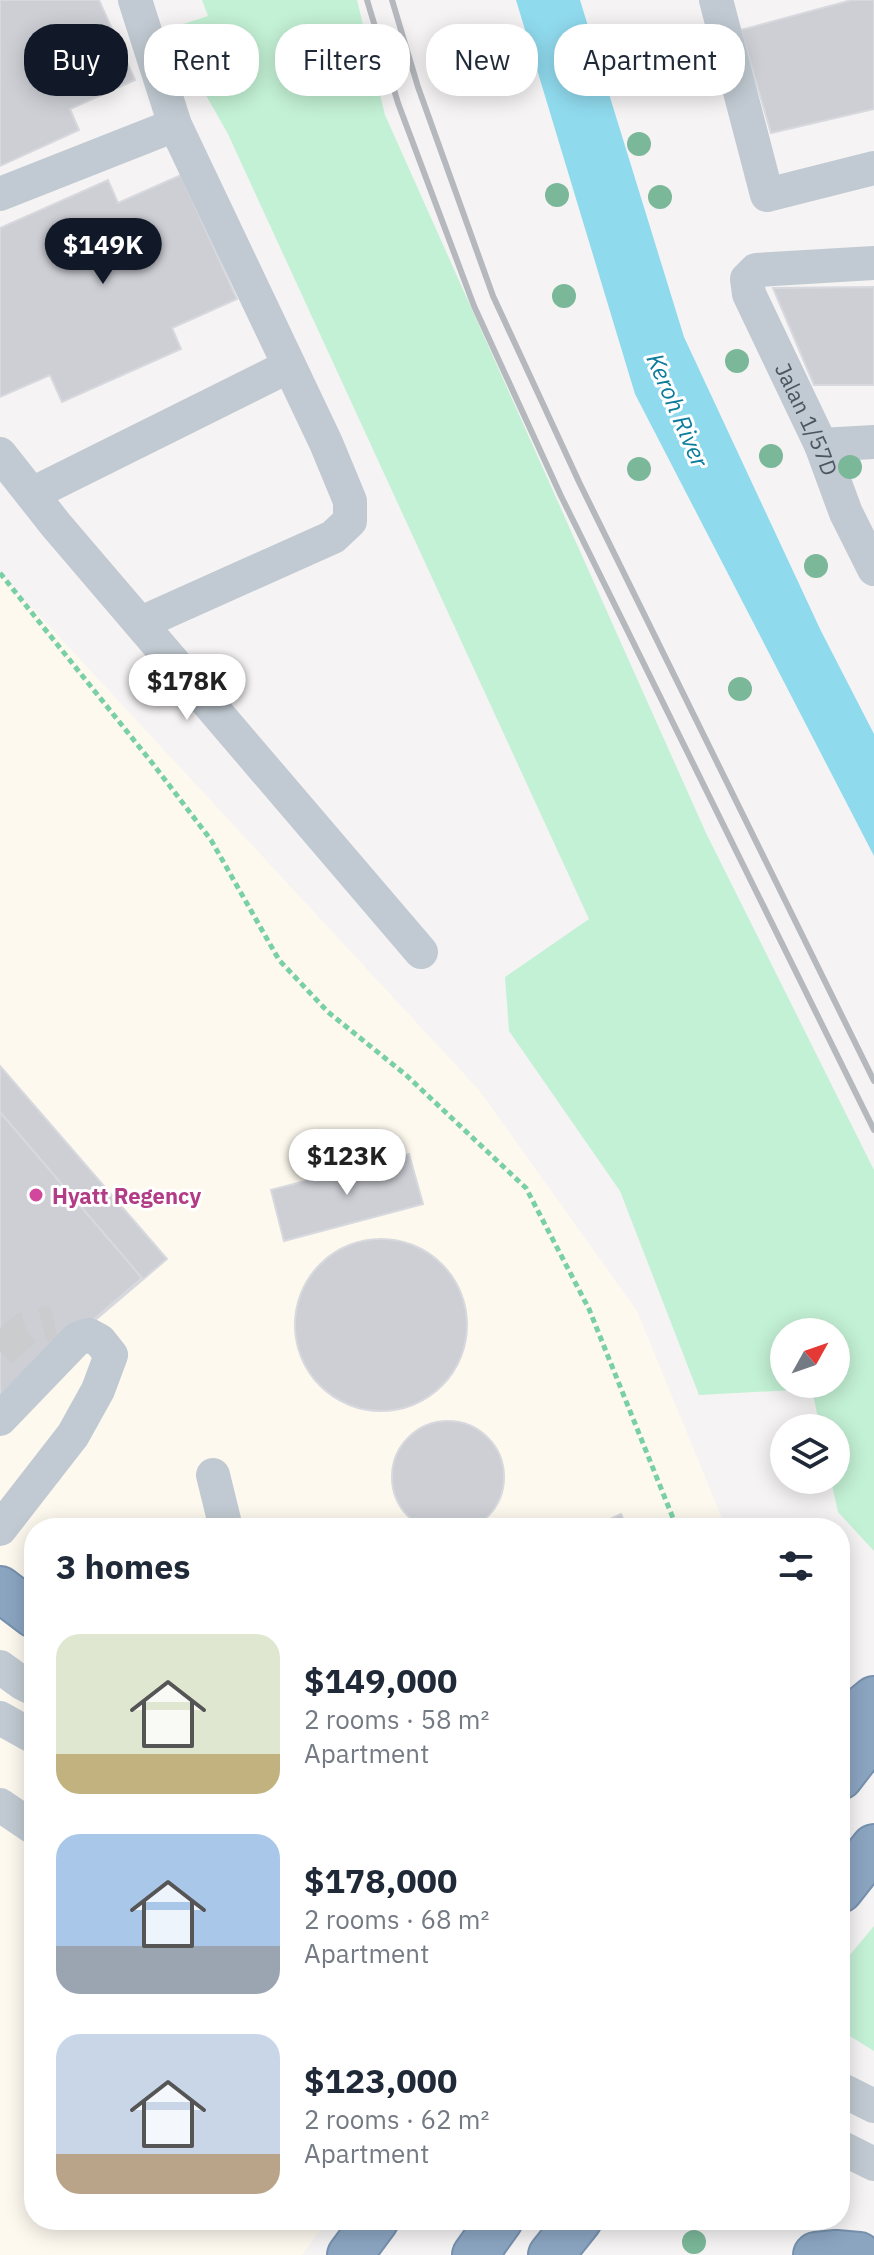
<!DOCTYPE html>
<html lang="en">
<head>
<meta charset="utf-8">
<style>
  body { margin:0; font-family:"IBM Plex Sans",sans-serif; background:#f6f6f7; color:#1f2937; height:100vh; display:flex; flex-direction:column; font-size:30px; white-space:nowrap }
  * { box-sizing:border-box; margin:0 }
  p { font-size:26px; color:#747a83 }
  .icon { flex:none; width:44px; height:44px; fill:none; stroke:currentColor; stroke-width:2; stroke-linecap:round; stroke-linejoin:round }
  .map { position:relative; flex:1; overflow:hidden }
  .details { position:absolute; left:24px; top:1518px; width:826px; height:712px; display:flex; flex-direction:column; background:#fff; border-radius:32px; box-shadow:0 4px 20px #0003 }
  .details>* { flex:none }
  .banner { position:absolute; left:24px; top:24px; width:826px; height:72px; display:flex; gap:16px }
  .needle { width:52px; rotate:50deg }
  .fabs { position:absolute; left:770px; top:1318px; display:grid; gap:16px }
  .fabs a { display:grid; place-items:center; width:80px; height:80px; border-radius:50%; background:#fff; box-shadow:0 4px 20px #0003; font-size:40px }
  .price { position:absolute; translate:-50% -68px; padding:0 18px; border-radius:28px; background:#fff; color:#222; font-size:26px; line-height:52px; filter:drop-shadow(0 2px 4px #0008) }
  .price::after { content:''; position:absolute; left:50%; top:48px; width:24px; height:18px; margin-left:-12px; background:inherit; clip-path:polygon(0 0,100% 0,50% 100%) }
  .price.on { background:#111827; color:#fff }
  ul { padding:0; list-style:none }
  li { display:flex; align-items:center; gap:24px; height:200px; padding:0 32px }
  li span { display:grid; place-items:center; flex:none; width:224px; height:160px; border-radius:24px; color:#555 }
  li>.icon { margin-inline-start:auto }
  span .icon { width:96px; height:96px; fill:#fffc; stroke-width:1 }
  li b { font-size:34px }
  h2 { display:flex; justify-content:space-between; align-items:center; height:96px; padding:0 32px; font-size:34px }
  .pill { padding:0 28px; border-radius:32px; background:#fff; box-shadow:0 4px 20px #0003; font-size:28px; line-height:72px }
  .pill.on { background:#111827; color:#fff }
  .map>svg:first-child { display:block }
  .commercial { fill:#fdf9ef }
  .green { fill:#c3f1d5; fill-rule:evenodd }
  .water { fill:#90daee }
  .building { fill:#cdcfd5; stroke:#d7d9de; stroke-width:2 }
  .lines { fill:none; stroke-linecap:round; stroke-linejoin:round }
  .minor-tunnel { stroke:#caccce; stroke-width:34; stroke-dasharray:34 17; stroke-linecap:butt }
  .highway-casing { stroke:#7690ad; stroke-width:48 }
  .path { stroke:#7ad0a6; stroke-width:5; stroke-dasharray:6 4; stroke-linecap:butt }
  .minor { stroke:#c1cad2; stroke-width:34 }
  .highway { stroke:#8ba5c1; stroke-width:44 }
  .rail { stroke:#b5b8bd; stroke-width:6 }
  .tree { fill:#7bb799 }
  .hotel-dot { fill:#d1479c; stroke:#fff; stroke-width:3 }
  .labels { text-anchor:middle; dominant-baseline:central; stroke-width:6; stroke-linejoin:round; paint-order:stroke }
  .street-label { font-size:22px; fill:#4a5661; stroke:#fff }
  .hotel-label { font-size:22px; font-weight:bold; fill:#b23c85; stroke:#fff; text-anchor:start }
  .water-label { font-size:24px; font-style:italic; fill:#0c7c9b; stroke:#fff }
</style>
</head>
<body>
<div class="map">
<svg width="874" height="2255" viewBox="0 0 874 2255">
  <rect width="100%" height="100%" fill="#f5f3f3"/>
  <polygon class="commercial" points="0,573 479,1090 637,1311 726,1528 34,1528 34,2220 327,2220 302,2255 0,2255"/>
  <g class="green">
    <path d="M202 0H357L385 115 706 833 874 1170V1551L838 1512 831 1480H836V1428H820L812 1389 699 1395 620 1191 509 1031 505 977 589 919 227 132 168 29 208 16ZM784 1332H836V1384H784Z"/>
    <polygon points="874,1926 874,2051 840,2030 840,1967"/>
  </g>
  <polygon class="water" points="516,0 580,0 684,337 821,631 874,734 874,856 635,394"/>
  <g class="building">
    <polygon points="0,0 99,0 135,80 70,109 79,130 0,166"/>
    <polygon points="852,0 874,0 874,109 771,133 741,30"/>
    <polygon points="181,175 237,299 172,328 181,349 62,402 50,375 0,397 0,228 108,180 118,203"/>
    <polygon points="874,287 874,385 814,385 773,288"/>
    <polygon points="0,1066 167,1259 0,1401"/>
    <polygon points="0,1112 142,1278 0,1400"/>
    <polygon points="409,1154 423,1204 284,1241 271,1190"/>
    <circle cx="381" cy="1325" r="86"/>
    <circle cx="448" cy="1477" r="56"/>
    <polygon points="621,1514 627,1528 590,1528"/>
  </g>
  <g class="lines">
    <polyline class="minor-tunnel" points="0,1351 25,1329 54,1322"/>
    <g class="highway-casing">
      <g id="highway">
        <polyline points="0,1589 34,1615"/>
        <polyline points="840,1727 874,1699"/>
        <polyline points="840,1777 874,1733"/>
        <polyline points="840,1890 874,1847"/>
        <polyline points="350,2255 376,2220"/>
        <polyline points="475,2255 500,2220"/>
        <polyline points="551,2255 579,2220"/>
        <polyline points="816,2255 836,2253 859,2255"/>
      </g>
    </g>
    <polyline class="path" points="0,573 153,764 211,840 279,960 328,1012 406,1075 526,1188 589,1309 677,1528"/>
    <g class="minor">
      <polyline points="135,0 175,125 326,443 350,501 350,521 333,537 141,623"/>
      <polyline points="716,0 767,195 874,168"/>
      <polyline points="0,194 175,125"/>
      <path id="s1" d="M874 263 756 270 747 279 749 294 821 445 846 513 874 569"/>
      <polyline points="821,445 874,442"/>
      <polyline points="0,454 56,525 421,952"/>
      <polyline points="32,494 289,366"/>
      <polyline points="0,1419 77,1339 89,1335 100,1341 111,1355 98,1390 73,1435 0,1529"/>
      <polyline points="213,1475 226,1528"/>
      <polyline points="0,1667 22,1683 34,1689"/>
      <polyline points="0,1718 34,1737"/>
      <polyline points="0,1805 34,1828"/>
      <polyline points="840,2089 874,2106"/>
      <polyline points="840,2147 874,2164"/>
    </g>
    <use href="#highway" class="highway"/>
    <g class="rail">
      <polyline points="367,0 398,103 474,306 561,496 874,1130"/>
      <polyline points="392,0 418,87 493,296 580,484 874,1081"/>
    </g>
  </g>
  <g class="tree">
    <circle cx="618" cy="68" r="12"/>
    <circle cx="639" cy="144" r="12"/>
    <circle cx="557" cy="195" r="12"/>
    <circle cx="660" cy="197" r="12"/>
    <circle cx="564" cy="296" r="12"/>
    <circle cx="737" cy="361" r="12"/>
    <circle cx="771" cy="456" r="12"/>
    <circle cx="850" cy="467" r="12"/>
    <circle cx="639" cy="469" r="12"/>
    <circle cx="816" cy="566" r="12"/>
    <circle cx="740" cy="689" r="12"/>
    <circle cx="694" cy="2242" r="12"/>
  </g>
  <circle class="hotel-dot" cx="36" cy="1195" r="8"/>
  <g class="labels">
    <g class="street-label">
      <text stroke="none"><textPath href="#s1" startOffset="284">Jalan 1/57D</textPath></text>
    </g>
    <g class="hotel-label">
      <text x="52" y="1195">Hyatt Regency</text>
    </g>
    <g class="water-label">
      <text transform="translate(678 410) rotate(67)">Keroh River</text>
    </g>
  </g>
</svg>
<div class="fabs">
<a><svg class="needle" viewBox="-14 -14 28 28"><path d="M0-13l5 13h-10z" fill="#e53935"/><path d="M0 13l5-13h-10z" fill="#747a83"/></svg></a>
<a><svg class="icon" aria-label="layers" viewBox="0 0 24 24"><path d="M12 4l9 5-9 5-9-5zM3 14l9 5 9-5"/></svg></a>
</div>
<b class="price on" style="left:103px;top:286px">$149K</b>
<b class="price" style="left:187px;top:722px">$178K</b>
<b class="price" style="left:347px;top:1197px">$123K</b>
<div class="banner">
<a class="pill on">Buy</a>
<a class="pill">Rent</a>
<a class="pill">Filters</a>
<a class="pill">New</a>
<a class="pill">Apartment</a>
</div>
<section class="details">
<h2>3 homes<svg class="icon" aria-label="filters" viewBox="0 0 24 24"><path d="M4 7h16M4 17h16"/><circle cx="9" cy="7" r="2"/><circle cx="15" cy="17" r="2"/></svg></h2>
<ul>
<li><span style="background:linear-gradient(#dfe7d0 75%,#c2b280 0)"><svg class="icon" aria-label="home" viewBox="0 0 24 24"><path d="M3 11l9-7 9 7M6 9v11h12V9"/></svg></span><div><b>$149,000</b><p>2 rooms · 58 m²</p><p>Apartment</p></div></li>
<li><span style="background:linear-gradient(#a9c7e8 70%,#9aa5b1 0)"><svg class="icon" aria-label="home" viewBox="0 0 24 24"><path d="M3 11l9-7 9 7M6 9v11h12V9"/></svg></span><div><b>$178,000</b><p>2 rooms · 68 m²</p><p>Apartment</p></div></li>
<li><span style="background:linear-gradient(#c9d6e8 75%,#b9a48a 0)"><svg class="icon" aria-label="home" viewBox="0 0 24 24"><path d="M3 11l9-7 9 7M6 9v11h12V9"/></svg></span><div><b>$123,000</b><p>2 rooms · 62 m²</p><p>Apartment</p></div></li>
</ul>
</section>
</div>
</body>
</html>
